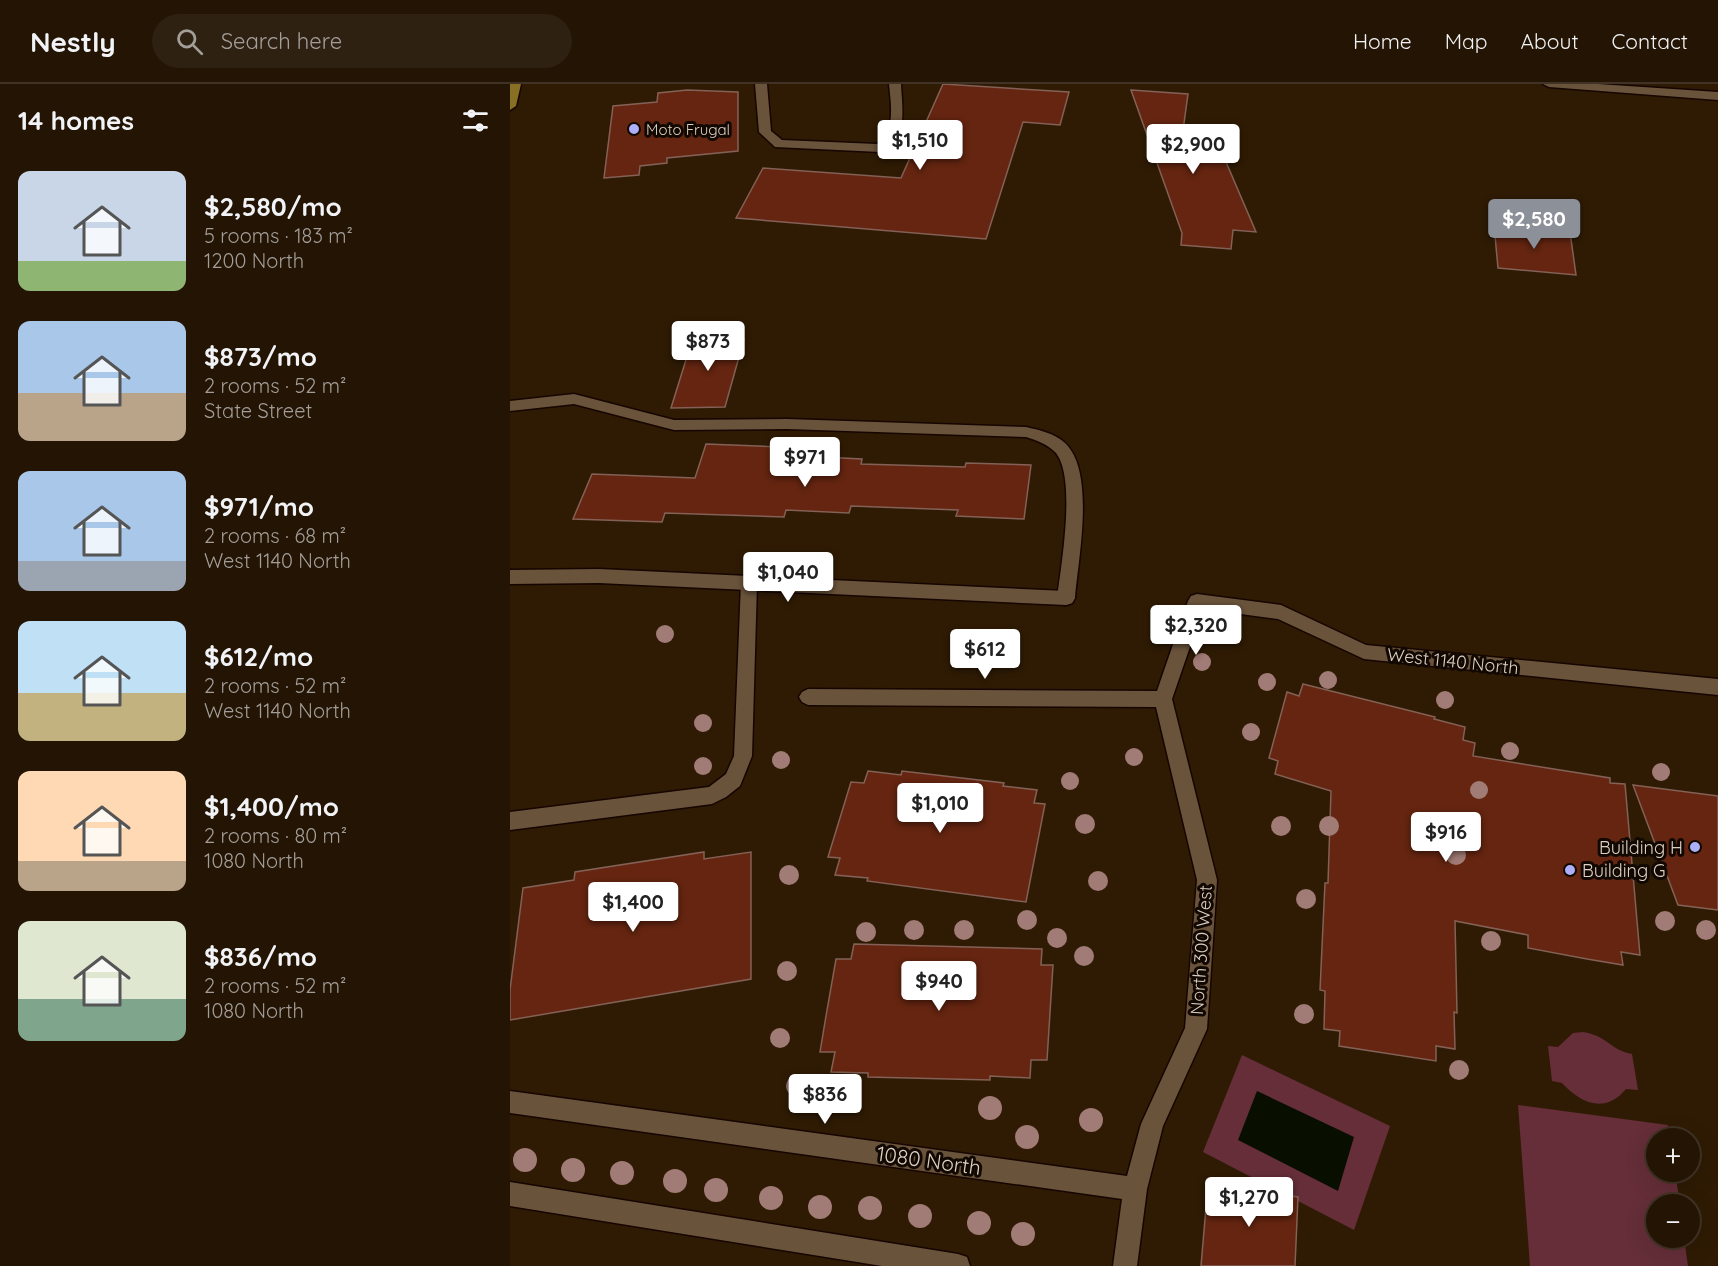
<!DOCTYPE html>
<html lang="en">
<head>
<meta charset="utf-8">
<style>
  body { margin:0; font-family:Quicksand,sans-serif; background:#2f2112; color:#f1f3f6; height:100vh; display:flex; flex-direction:column; font-size:22px; white-space:nowrap }
  * { box-sizing:border-box; margin:0 }
  p { font-size:20px; color:#a39e9a }
  .icon { flex:none; width:33px; height:33px; fill:none; stroke:currentColor; stroke-width:2; stroke-linecap:round; stroke-linejoin:round }
  .map { position:relative; flex:1; overflow:hidden }
  .side { display:flex; flex-direction:column; background:#231403; width:510px }
  .side>* { flex:none }
  .controls { position:absolute; left:1136px; top:1044px; display:grid; gap:12px }
  .controls a { display:grid; place-items:center; width:54px; height:54px; border-radius:50%; background:#231403; box-shadow:0 6px 24px #0002,0 0 0 2px #403325; font-size:30px }
  .price { position:absolute; translate:-50% -51px; padding:0 14px; border-radius:6px; background:#fff; color:#222; font-size:20px; line-height:39px; filter:drop-shadow(0 2px 3px #0008) }
  .price::after { content:''; position:absolute; left:50%; top:36px; width:18px; height:14px; margin-left:-9px; background:inherit; clip-path:polygon(0 0,100% 0,50% 100%) }
  .price.on { background:#8c9099; color:#fff }
  ul { padding:0; list-style:none }
  li { display:flex; align-items:center; gap:18px; height:150px; padding:0 18px }
  li span { display:grid; place-items:center; flex:none; width:168px; height:120px; border-radius:12px; color:#555 }
  li>.icon { margin-inline-start:auto }
  span .icon { width:72px; height:72px; fill:#fffc; stroke-width:1 }
  li b { font-size:26px }
  h2 { display:flex; justify-content:space-between; align-items:center; height:72px; padding:0 18px; font-size:26px }
  header { display:flex; align-items:center; gap:36px; box-sizing:border-box; height:84px; padding:0 30px; background:#231403; border-bottom:2px solid #403325 }
  header strong { font-size:28px }
  nav { display:flex; gap:33px; margin-inline-start:auto; font-size:21px }
  .search { width:420px; height:54px; background:#2f2112; display:flex; align-items:center; gap:15px; box-sizing:border-box; padding:0 21px; border-radius:33px; color:#a39e9a; font-size:22px }
  main { display:flex; flex:1; min-height:0 }
  .map>svg:first-child { display:block }
  .green { fill:#652e39 }
  .water { fill:#080f00 }
  .building { fill:#652510; stroke:#836156; stroke-width:1.5 }
  .lines { fill:none; stroke-linecap:round; stroke-linejoin:round }
  .service-casing { stroke:#160500; stroke-width:3 }
  .minor-casing { stroke:#160500; stroke-width:3 }
  .tertiary-casing { stroke:#160500; stroke-width:3 }
  .primary-casing { stroke:#160500; stroke-width:3 }
  .service { fill:#6a533b; fill-rule:evenodd }
  .minor { fill:#6a533b; fill-rule:evenodd }
  .tertiary { fill:#6a533b; fill-rule:evenodd }
  .primary { fill:#876f23; fill-rule:evenodd }
  .tree { fill:#a17b75 }
  .poi-dot { fill:#adaffb; stroke:#110802; stroke-width:2 }
  .labels { text-anchor:middle; dominant-baseline:central; stroke-width:6; stroke-linejoin:round; paint-order:stroke }
  .far-poi-label { font-size:15px; fill:#ddcfc2; stroke:#110802; text-anchor:start }
  .street-label { font-size:18px; fill:#ddcfc2; stroke:#110802 }
  .poi-label { font-size:18px; fill:#ddcfc2; stroke:#110802; text-anchor:end }
  .near-street-label { font-size:21px; fill:#ddcfc2; stroke:#110802 }
</style>
</head>
<body>
<header>
<strong>Nestly</strong>
<div class="search"><svg class="icon" aria-label="search" viewBox="0 0 24 24"><circle cx="10" cy="10" r="6"/><path d="M15 15l6 6"/></svg>Search here</div>
<nav><a>Home</a><a>Map</a><a>About</a><a>Contact</a></nav>
</header>
<main>
<section class="side">
<h2>14 homes<svg class="icon" aria-label="filters" viewBox="0 0 24 24"><path d="M4 7h16M4 17h16"/><circle cx="9" cy="7" r="2"/><circle cx="15" cy="17" r="2"/></svg></h2>
<ul>
<li><span style="background:linear-gradient(#c9d6e8 75%,#8fb573 0)"><svg class="icon" aria-label="home" viewBox="0 0 24 24"><path d="M3 11l9-7 9 7M6 9v11h12V9"/></svg></span><div><b>$2,580/mo</b><p>5 rooms · 183 m²</p><p>1200 North</p></div></li>
<li><span style="background:linear-gradient(#a9c7e8 60%,#b9a48a 0)"><svg class="icon" aria-label="home" viewBox="0 0 24 24"><path d="M3 11l9-7 9 7M6 9v11h12V9"/></svg></span><div><b>$873/mo</b><p>2 rooms · 52 m²</p><p>State Street</p></div></li>
<li><span style="background:linear-gradient(#a9c7e8 75%,#9aa5b1 0)"><svg class="icon" aria-label="home" viewBox="0 0 24 24"><path d="M3 11l9-7 9 7M6 9v11h12V9"/></svg></span><div><b>$971/mo</b><p>2 rooms · 68 m²</p><p>West 1140 North</p></div></li>
<li><span style="background:linear-gradient(#bfe0f5 60%,#c2b280 0)"><svg class="icon" aria-label="home" viewBox="0 0 24 24"><path d="M3 11l9-7 9 7M6 9v11h12V9"/></svg></span><div><b>$612/mo</b><p>2 rooms · 52 m²</p><p>West 1140 North</p></div></li>
<li><span style="background:linear-gradient(#ffd9b3 75%,#b9a48a 0)"><svg class="icon" aria-label="home" viewBox="0 0 24 24"><path d="M3 11l9-7 9 7M6 9v11h12V9"/></svg></span><div><b>$1,400/mo</b><p>2 rooms · 80 m²</p><p>1080 North</p></div></li>
<li><span style="background:linear-gradient(#dfe7d0 65%,#7fa58c 0)"><svg class="icon" aria-label="home" viewBox="0 0 24 24"><path d="M3 11l9-7 9 7M6 9v11h12V9"/></svg></span><div><b>$836/mo</b><p>2 rooms · 52 m²</p><p>1080 North</p></div></li>
</ul>
</section>
<div class="map">
<svg width="1208" height="1182" viewBox="0 0 1208 1182">
  <rect width="100%" height="100%" fill="#2f1b04"/>
  <g class="green">
    <path d="M1073 948C1096 951 1102 967 1122 970L1128 1006 1116 1005C1095 1030 1072 1020 1052 999L1042 997 1038 962 1048 963 1063 949Z"/>
    <polygon points="732,971 880,1042 844,1146 693,1068"/>
    <polygon points="1008,1021 1158,1041 1160,1054 1146,1054 1146,1088 1165,1088 1170,1120 1146,1120 1146,1154 1174,1154 1178,1182 1020,1182"/>
  </g>
  <polygon class="water" points="747,1007 844,1053 828,1107 728,1056"/>
  <g class="building">
    <polygon points="433,0 559,8 550,41 513,38 476,155 226,134 253,84 391,94"/>
    <polygon points="177,6 228,8 228,67 157,74 157,79 130,82 129,91 94,94 103,22 147,18 148,9"/>
    <polygon points="621,6 678,10 671,61 707,57 746,148 723,146 721,165 671,161 672,149"/>
    <polygon points="984,141 1060,148 1066,191 988,184"/>
    <polygon points="184,250 222,250 220,255 234,255 215,323 161,324"/>
    <polygon points="196,360 294,364 292,372 352,375 351,380 455,383 456,379 521,381 514,435 446,432 448,426 341,422 339,429 276,426 274,433 155,429 152,438 63,435 82,390 185,394"/>
    <polygon points="793,600 925,633 924,635 955,643 953,656 965,659 963,672 1100,694 1100,699 1115,700 1130,871 1111,868 1113,881 1077,875 1018,864 1018,851 945,837 947,929 944,928 945,965 926,962 926,977 829,962 830,947 814,945 815,907 810,906 815,799 818,799 821,707 765,690 768,677 759,674 777,608 789,612"/>
    <polygon points="358,687 391,691 392,687 494,699 493,702 527,706 524,719 535,720 516,818 357,797 358,794 325,791 330,774 318,773 341,698 354,699"/>
    <polygon points="1123,701 1208,712 1208,826 1168,821"/>
    <polygon points="194,768 194,775 241,768 241,895 0,936 0,906 13,804 64,796 65,788"/>
    <polygon points="344,860 532,865 531,881 543,881 537,976 521,976 520,994 480,992 480,996 358,993 358,989 321,988 325,968 310,968 316,932 326,875 341,875"/>
    <polygon points="698,1100 788,1113 785,1182 691,1182"/>
  </g>
  <g class="lines">
    <g class="service-casing">
      <g id="service">
        <path d="M245 0H257L261 47 272 56 367 60C386 46 381 21 379 0H391C392 23 399 59 370 68L265 63 249 48Z"/>
        <path d="M64 310 164 336 277 335 516 343C529 346 544 349 555 359 586 388 568 476 565 514L562 519 556 521 550 519 547 514C551 482 567 392 545 368 537 360 526 356 516 353L277 345 164 346 64 320 0 327V317Z"/>
        <polygon points="239,492 245,494 247,499 242,672 230,702 216,713 202,720 0,746 0,728 199,703 216,690 224,672 231,499 233,494"/>
      </g>
    </g>
    <g class="minor-casing">
      <g id="minor">
        <polygon points="89,485 556,507 562,509 565,514 562,519 556,521 89,499 0,500 0,486"/>
        <polygon points="687,510 771,521 856,561 1208,595 1208,611 854,575 768,535 693,525 662,615 707,796 697,945 653,1042 637,1105 627,1182 603,1182 612,1115 0,1029 0,1007 617,1092 631,1040 675,944 687,796 646,623 298,621 292,618 289,613 292,608 298,605 647,607 678,517 681,512"/>
        <polygon points="0,1098 448,1170 457,1173 460,1182 372,1182 0,1122"/>
      </g>
    </g>
    <g class="tertiary-casing">
      <polygon id="tertiary" points="1033,0 1088,0 1208,8 1208,16 1039,3"/>
    </g>
    <g class="primary-casing">
      <polygon id="primary" points="0,0 11,0 6,22 0,26"/>
    </g>
    <use href="#service" class="service"/>
    <use href="#minor" class="minor"/>
    <use href="#tertiary" class="tertiary"/>
    <use href="#primary" class="primary"/>
  </g>
  <g class="tree">
    <circle cx="155" cy="550" r="9"/>
    <circle cx="692" cy="578" r="9"/>
    <circle cx="818" cy="596" r="9"/>
    <circle cx="757" cy="598" r="9"/>
    <circle cx="935" cy="616" r="9"/>
    <circle cx="193" cy="639" r="9"/>
    <circle cx="741" cy="648" r="9"/>
    <circle cx="1000" cy="667" r="9"/>
    <circle cx="624" cy="673" r="9"/>
    <circle cx="271" cy="676" r="9"/>
    <circle cx="193" cy="682" r="9"/>
    <circle cx="1151" cy="688" r="9"/>
    <circle cx="560" cy="697" r="9"/>
    <circle cx="969" cy="706" r="9"/>
    <circle cx="575" cy="740" r="10"/>
    <circle cx="771" cy="742" r="10"/>
    <circle cx="819" cy="742" r="10"/>
    <circle cx="946" cy="771" r="10"/>
    <circle cx="279" cy="791" r="10"/>
    <circle cx="588" cy="797" r="10"/>
    <circle cx="796" cy="815" r="10"/>
    <circle cx="517" cy="836" r="10"/>
    <circle cx="1155" cy="837" r="10"/>
    <circle cx="404" cy="846" r="10"/>
    <circle cx="454" cy="846" r="10"/>
    <circle cx="1196" cy="846" r="10"/>
    <circle cx="356" cy="848" r="10"/>
    <circle cx="547" cy="854" r="10"/>
    <circle cx="981" cy="857" r="10"/>
    <circle cx="574" cy="872" r="10"/>
    <circle cx="277" cy="887" r="10"/>
    <circle cx="794" cy="930" r="10"/>
    <circle cx="270" cy="954" r="10"/>
    <circle cx="949" cy="986" r="10"/>
    <circle cx="286" cy="1002" r="10"/>
    <circle cx="480" cy="1024" r="12"/>
    <circle cx="581" cy="1036" r="12"/>
    <circle cx="517" cy="1053" r="12"/>
    <circle cx="15" cy="1076" r="12"/>
    <circle cx="63" cy="1086" r="12"/>
    <circle cx="112" cy="1089" r="12"/>
    <circle cx="165" cy="1097" r="12"/>
    <circle cx="206" cy="1106" r="12"/>
    <circle cx="261" cy="1114" r="12"/>
    <circle cx="310" cy="1123" r="12"/>
    <circle cx="360" cy="1124" r="12"/>
    <circle cx="410" cy="1132" r="12"/>
    <circle cx="469" cy="1139" r="12"/>
    <circle cx="513" cy="1150" r="12"/>
  </g>
  <g class="poi-dot">
    <circle cx="124" cy="45" r="6"/>
    <circle cx="1185" cy="763" r="6"/>
    <circle cx="1060" cy="786" r="6"/>
  </g>
  <g class="labels">
    <g class="far-poi-label">
      <text x="136" y="45">Moto Frugal</text>
    </g>
    <g class="street-label">
      <text transform="translate(943 577) rotate(6)">West 1140 North</text>
      <text transform="translate(691 866) rotate(-86)">North 300 West</text>
    </g>
    <g class="poi-label">
      <text x="1173" y="763">Building H</text>
      <text x="1072" y="786" text-anchor="start">Building G</text>
    </g>
    <g class="near-street-label">
      <text transform="translate(419 1076) rotate(8)">1080 North</text>
    </g>
  </g>
</svg>
<div class="controls">
<a>+</a>
<a>−</a>
</div>
<b class="price" style="left:410px;top:87px">$1,510</b>
<b class="price" style="left:683px;top:91px">$2,900</b>
<b class="price on" style="left:1024px;top:166px">$2,580</b>
<b class="price" style="left:198px;top:288px">$873</b>
<b class="price" style="left:295px;top:404px">$971</b>
<b class="price" style="left:278px;top:519px">$1,040</b>
<b class="price" style="left:686px;top:572px">$2,320</b>
<b class="price" style="left:475px;top:596px">$612</b>
<b class="price" style="left:430px;top:750px">$1,010</b>
<b class="price" style="left:936px;top:779px">$916</b>
<b class="price" style="left:123px;top:849px">$1,400</b>
<b class="price" style="left:429px;top:928px">$940</b>
<b class="price" style="left:315px;top:1041px">$836</b>
<b class="price" style="left:739px;top:1144px">$1,270</b>
</div>
</main>
</body>
</html>
